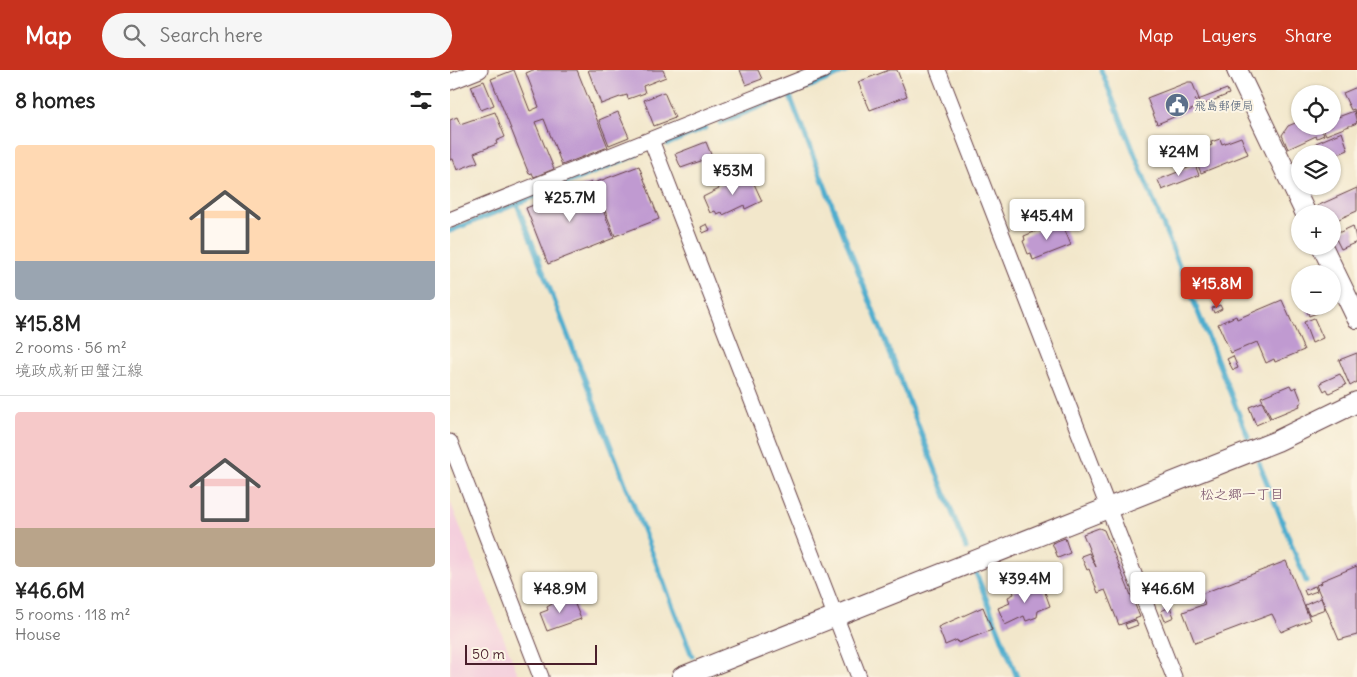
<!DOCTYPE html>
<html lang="en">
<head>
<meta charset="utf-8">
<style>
  body { margin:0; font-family:Delius,"Klee One",sans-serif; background:#f6f6f6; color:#222; height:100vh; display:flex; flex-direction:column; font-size:19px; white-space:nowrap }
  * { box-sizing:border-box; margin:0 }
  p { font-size:16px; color:#767676 }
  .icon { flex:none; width:28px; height:28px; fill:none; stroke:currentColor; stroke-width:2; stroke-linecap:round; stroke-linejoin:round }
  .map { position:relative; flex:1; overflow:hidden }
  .details { display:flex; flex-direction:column; background:#fff; width:450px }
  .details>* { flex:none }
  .buttons { position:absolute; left:841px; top:15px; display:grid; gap:10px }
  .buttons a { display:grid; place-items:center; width:50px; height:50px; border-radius:50%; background:#fff; box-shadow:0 1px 4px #0004; font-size:25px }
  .scale { position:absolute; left:15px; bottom:12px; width:132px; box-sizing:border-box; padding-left:5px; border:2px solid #4a1f2b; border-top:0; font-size:14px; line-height:18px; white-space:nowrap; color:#4a1f2b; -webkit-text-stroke:4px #fcf5e5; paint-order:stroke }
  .price { position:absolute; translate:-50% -42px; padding:0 11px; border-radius:5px; background:#fff; color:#222; font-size:16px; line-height:32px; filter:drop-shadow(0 1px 2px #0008) }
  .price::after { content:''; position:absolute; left:50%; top:30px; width:15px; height:11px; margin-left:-8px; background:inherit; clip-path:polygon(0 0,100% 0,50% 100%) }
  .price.selected { background:#c8321e; color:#fff }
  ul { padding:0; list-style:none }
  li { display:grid; align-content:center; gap:10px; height:265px; padding:0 15px }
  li+li { border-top:1px solid #e0e0e0 }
  li span { display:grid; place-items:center; height:155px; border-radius:5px; color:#555 }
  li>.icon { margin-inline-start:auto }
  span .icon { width:90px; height:90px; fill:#fffc; stroke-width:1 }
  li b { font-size:21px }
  h2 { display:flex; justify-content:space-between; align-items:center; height:60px; padding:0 15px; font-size:21px }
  header { display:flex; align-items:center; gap:30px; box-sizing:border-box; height:70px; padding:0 25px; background:#c8321e; color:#fff }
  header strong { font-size:24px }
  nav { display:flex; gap:28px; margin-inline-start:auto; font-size:18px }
  .search { width:350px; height:45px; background:#f6f6f6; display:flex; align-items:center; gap:12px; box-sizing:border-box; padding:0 18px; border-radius:28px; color:#767676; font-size:19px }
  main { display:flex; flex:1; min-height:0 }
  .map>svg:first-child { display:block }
  .built { fill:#f4cfdd }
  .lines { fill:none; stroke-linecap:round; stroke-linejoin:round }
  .stream { stroke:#50adce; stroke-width:5 }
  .building { fill:#c09ad1 }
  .street-casing { stroke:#633d43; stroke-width:17 }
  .secondary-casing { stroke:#633d43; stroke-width:22 }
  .street { stroke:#fff; stroke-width:15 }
  .secondary { stroke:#fff; stroke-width:20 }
  .labels { text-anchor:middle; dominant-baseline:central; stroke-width:4; stroke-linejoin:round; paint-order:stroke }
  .service-label { font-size:12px; fill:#4e5e75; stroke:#fcf5e5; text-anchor:start }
  .neighbourhood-label { font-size:14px; fill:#734a65; stroke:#fcf5e5 }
</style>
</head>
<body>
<header>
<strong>Map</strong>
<div class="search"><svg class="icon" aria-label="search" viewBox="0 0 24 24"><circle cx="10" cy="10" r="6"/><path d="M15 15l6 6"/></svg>Search here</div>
<nav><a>Map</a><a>Layers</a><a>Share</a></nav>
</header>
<main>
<section class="details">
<h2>8 homes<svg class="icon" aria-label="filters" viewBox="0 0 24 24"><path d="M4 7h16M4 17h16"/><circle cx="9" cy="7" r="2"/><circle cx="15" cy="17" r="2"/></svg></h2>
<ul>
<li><span style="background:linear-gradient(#ffd9b3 75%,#9aa5b1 0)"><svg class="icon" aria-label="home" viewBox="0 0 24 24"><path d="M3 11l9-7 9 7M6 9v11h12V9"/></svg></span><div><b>¥15.8M</b><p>2 rooms · 56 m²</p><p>境政成新田蟹江線</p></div></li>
<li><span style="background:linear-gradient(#f6c9c9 75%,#b9a48a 0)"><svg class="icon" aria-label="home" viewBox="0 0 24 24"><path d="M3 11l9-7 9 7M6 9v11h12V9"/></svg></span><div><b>¥46.6M</b><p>5 rooms · 118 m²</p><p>House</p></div></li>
</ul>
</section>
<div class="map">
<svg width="907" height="607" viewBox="0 0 907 607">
  <rect width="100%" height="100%" fill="#fcf5e5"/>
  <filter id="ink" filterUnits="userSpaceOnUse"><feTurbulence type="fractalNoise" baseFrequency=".02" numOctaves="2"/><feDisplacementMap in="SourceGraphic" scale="10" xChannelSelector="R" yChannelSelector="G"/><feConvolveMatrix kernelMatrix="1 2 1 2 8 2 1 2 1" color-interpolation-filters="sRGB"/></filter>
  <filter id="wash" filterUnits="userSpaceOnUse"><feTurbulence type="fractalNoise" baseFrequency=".0096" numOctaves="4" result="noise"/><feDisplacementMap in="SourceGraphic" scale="20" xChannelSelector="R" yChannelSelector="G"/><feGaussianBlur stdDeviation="1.12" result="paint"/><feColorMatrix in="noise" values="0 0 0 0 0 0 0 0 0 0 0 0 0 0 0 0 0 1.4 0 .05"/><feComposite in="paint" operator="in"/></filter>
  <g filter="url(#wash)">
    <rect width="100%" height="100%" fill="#f2e7cb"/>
    <polygon class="built" points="0,431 69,607 0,607"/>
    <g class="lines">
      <g class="stream">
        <polyline points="651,0 798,367"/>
        <polyline points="339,24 516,478"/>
        <polyline points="270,53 400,0"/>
        <polyline points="218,74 255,58"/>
        <polyline points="67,134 242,586"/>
        <polyline points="0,161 186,85"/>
        <polyline points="809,393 856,511"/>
        <polyline points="526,503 567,607"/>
      </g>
    </g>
    <g id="blocks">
      <g class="building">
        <polygon points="64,0 80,41 89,37 76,3 83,0 127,0 158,77 112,95 94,49 85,52 104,99 84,107 82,103 79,104 41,9"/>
        <polygon points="138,0 213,0 216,7 193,16 195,23 178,29 177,25 170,27 151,34"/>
        <polygon points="290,0 308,0 312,9 296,15"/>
        <polygon points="439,0 447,0 457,26 420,40 408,12"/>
        <polygon points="34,11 44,35 31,40 21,16"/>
        <polygon points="738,12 742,12 749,29 745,30 748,37 707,54 697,28"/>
        <polygon points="907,17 907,46 904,39 901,40 893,23"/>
        <polygon points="777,19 779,24 750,36 748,30"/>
        <polygon points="214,22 225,48 204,56 194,30"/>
        <polygon points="882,36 888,47 904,41 907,53 876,65 872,56 882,56"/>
        <polygon points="45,42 55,67 46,71 47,74 24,83 28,92 7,100 3,89 0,90 0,50 7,47 10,54"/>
        <polygon points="168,42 179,67 159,75 149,50"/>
        <polygon points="850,51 850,56 870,56 874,65 867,68 866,66 838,79 832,65 838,56"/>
        <polygon points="892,62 898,80 882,87 882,84 871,84 866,73"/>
        <polygon points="791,67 798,84 751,103 743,83 762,75 761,72 770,69 772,74"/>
        <polygon points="256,72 262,87 231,98 225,84"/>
        <polygon points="745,95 749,105 712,120 708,110"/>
        <polygon points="189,96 209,149 165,166 144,113"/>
        <polygon points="300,105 312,131 295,139 294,135 273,145 272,142 267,144 265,141 260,143 253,127 269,119 268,116 279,111 280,114"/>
        <polygon points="142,112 164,168 98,194 76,138"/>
        <polygon points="907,118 907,141 882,152 882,144 870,144 867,136"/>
        <polygon points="611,151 621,175 583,190 581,183 578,184 573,171 575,170 574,166"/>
        <polygon points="257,154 260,160 253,163 251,157"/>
        <polygon points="903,156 907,172 891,179 884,165"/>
        <polygon points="832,230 854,280 825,292 824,289 816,293 807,272 781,283 768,254 786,246 787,249"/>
        <polygon points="770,235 772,239 764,243 762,238"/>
        <polygon points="855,236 876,236 877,239 859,246"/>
        <polygon points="864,248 873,268 862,273 854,252"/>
        <polygon points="907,283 907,312 900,316 889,290"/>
        <polygon points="783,286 788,298 783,300 777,289"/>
        <polygon points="890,304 896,315 879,323 877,319 874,321 870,313"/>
        <polygon points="840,315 842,319 846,317 852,332 849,334 850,336 821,348 811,327"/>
        <polygon points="812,332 820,349 806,355 799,337"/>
        <polygon points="649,458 654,460 690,547 669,555 656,522 655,520 648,523 639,499 637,500 631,486 639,483 646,497 633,464"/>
        <polygon points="615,468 620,483 608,488 602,473"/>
        <polygon points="836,491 860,550 831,562 822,544 745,573 733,542 755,534 751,524"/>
        <polygon points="907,496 907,565 889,570 866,515 872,513 871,511"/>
        <polygon points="592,514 600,536 588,541 587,547 576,551 574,546 555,555 548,538 560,533 558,527 564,524 563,521 573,517 574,520"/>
        <polygon points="865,516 867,521 856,525 854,520"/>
        <polygon points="122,527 131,549 97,561 90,543 98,540 97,537 102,534 101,532"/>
        <polygon points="871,528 875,539 859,545 855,535"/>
        <polygon points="533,537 542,560 508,573 507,570 495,575 488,557"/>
        <polygon points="720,537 724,547 715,551 711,541"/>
        <polygon points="686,550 688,555 677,559 675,554"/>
      </g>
    </g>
  </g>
  <g filter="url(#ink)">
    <use href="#blocks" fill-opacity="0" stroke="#633d43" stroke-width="1"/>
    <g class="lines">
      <g class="street-casing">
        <g id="street">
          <polyline points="488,0 724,607"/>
          <polyline points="0,12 30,0"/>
          <polyline points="201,70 409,607"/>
          <polyline points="0,150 374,0"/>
          <polyline points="0,372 91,607"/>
        </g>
      </g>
      <g class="secondary-casing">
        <g id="secondary">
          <polyline points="787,0 856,144"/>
          <polyline points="872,176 907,248"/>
          <polyline points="232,607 827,371 907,332"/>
        </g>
      </g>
      <use href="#street" class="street"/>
      <use href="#secondary" class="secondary"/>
    </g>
  </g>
  <defs>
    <g id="civic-disc" transform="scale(1.25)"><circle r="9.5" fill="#5c6f8a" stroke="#fcf5e5"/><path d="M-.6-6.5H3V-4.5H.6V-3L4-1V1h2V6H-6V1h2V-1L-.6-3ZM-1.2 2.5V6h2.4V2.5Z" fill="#fff"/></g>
  </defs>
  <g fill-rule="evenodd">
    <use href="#civic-disc" x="727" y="35"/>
  </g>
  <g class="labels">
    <g class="service-label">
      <text x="744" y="35">飛島郵便局</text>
    </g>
    <g class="neighbourhood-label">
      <text x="792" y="424">松之郷一丁目</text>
    </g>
  </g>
</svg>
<div class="buttons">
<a><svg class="icon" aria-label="locate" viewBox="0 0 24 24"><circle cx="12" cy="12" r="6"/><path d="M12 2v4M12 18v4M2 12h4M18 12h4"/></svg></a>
<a><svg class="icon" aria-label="layers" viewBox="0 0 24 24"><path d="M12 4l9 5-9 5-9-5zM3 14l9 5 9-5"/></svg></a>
<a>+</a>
<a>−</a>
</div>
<div class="scale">50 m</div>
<b class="price" style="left:729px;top:107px">¥24M</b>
<b class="price" style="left:283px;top:126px">¥53M</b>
<b class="price" style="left:120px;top:153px">¥25.7M</b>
<b class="price" style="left:597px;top:171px">¥45.4M</b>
<b class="price selected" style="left:767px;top:239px">¥15.8M</b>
<b class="price" style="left:575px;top:534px">¥39.4M</b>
<b class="price" style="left:110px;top:544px">¥48.9M</b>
<b class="price" style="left:718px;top:544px">¥46.6M</b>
</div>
</main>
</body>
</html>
